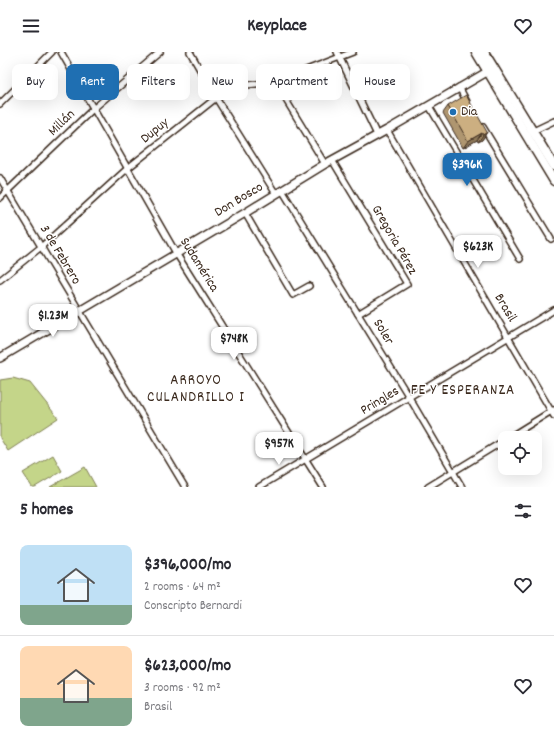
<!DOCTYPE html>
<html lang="en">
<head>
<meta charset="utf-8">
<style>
  body { margin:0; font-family:Dekko,sans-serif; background:#f7f7f7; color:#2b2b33; height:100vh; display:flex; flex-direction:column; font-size:15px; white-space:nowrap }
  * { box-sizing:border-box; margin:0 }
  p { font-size:13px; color:#7c7c81 }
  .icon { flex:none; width:22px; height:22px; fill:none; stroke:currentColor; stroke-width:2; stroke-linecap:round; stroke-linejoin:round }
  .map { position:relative; height:435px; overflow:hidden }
  .panel { display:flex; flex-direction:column; background:#fff; flex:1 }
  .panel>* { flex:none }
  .hud { position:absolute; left:12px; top:12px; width:530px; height:36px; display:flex; gap:8px }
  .tools { position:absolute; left:498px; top:379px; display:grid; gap:8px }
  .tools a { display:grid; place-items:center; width:44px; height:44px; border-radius:8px; background:#fff; box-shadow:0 4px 16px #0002; font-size:20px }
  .price { position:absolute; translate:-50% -34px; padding:0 9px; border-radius:8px; background:#fff; color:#222; font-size:13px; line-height:26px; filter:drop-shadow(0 1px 2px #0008) }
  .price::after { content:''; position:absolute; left:50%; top:24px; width:12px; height:9px; margin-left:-6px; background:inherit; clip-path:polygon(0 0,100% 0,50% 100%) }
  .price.selected { background:#1f6fb2; color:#fff }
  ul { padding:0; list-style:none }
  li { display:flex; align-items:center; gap:12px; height:100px; padding:0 20px }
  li+li { border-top:1px solid #e1e1e2 }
  li span { display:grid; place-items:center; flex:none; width:112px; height:80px; border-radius:8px; color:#555 }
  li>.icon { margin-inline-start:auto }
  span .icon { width:48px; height:48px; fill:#fffc; stroke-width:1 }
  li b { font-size:17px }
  h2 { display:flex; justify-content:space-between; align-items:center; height:48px; padding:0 20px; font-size:17px }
  .tag { padding:0 14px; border-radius:8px; background:#fff; box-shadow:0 4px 16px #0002; font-size:14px; line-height:36px }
  .tag.selected { background:#1f6fb2; color:#fff }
  header { display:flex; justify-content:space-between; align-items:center; height:52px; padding:0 20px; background:#fff; font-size:18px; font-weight:700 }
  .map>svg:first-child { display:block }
  .green { fill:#c4d589; stroke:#808054 }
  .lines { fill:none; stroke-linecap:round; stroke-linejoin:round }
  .street-casing { stroke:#3b2a1e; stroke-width:8 }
  .secondary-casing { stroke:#3b2a1e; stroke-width:10 }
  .primary-casing { stroke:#3b2a1e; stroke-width:11 }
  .street { stroke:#fff; stroke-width:5 }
  .secondary { stroke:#fff; stroke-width:7 }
  .primary { stroke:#fff; stroke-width:8 }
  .wall { fill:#af966f; stroke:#3b2a1e }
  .shaded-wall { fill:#8f7a5a; stroke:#3b2a1e }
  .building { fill:#ccaf81; stroke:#3b2a1e }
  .poi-dot { fill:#1f6fb2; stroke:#fff; stroke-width:1.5 }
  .labels { text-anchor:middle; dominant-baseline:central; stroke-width:3; stroke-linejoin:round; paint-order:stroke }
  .poi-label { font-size:14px; fill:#3b2a1e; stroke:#fff; text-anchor:start }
  .street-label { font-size:14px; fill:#3b2a1e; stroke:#fff }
  .neighbourhood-label { font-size:15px; letter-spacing:1px; fill:#3b2a1e; stroke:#fff }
</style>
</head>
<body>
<header><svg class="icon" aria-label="menu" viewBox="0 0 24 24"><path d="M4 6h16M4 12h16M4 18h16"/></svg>Keyplace<svg class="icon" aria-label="heart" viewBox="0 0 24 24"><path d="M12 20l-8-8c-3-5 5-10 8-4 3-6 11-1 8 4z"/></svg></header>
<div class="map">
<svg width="554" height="435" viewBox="0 0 554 435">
  <rect width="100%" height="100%" fill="#fff"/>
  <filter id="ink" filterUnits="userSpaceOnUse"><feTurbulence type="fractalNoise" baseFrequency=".025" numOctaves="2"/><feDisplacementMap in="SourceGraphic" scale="8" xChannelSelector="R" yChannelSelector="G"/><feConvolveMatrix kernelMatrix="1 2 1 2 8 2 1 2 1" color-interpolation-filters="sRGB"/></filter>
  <g filter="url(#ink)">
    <g class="green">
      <polygon points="13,326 30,331 58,366 8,399 0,386 0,328"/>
      <polygon points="53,403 62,419 35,435 32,435 23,421"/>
      <polygon points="85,415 96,435 50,435"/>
    </g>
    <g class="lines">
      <g class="street-casing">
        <g id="street">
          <polyline points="61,0 176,201 323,435"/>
          <polyline points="190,0 216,46 276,142"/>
          <polyline points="337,0 377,83"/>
          <polyline points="275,30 325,112"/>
          <polyline points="459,35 467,50"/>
          <polyline points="0,52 52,0"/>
          <polyline points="429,54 520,207"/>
          <polyline points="483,75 551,187"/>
          <polyline points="387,78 554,364"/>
          <polyline points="531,80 554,69"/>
          <polyline points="332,108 407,232 358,262"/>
          <polyline points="0,126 185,435"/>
          <polyline points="282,138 409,345 462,435"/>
          <polyline points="0,146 93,57 160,0"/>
          <polyline points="245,161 293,243 309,234"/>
          <polyline points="0,228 41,195 128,116 216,46 235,36 247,33 275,30 353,0"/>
          <polyline points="508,386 553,358"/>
          <polyline points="259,435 554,258"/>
          <polyline points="428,435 505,388"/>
        </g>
      </g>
      <g class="secondary-casing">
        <polyline id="secondary" points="0,306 245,161 325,112 387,78 492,17"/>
      </g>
      <g class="primary-casing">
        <g id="primary">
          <polyline points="476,0 554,129"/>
          <polyline points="484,0 554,114"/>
        </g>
      </g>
      <use href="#street" class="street"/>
      <use href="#secondary" class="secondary"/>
      <use href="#primary" class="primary"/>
    </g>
    <polygon class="wall" points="448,54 487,80 482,88 478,90 477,88 463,96 443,61"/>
    <g class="shaded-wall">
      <polygon points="487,80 482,88 478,90 483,83"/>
      <polygon points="482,81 477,88 463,96 468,89"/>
    </g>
    <polygon class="building" points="466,43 487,80 483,83 482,81 468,89 448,54"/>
  </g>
  <circle class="poi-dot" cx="453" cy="60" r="4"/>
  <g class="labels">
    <g class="poi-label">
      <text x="461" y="60">Dia</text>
    </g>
    <g class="street-label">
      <text transform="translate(62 71) rotate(-44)">Millán</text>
      <text transform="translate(155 79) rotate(-39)">Dupuy</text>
      <text transform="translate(239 148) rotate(-31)">Don Bosco</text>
      <text transform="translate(394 188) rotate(60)">Gregoria Pérez</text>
      <text transform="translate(60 203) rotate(59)">3 de Febrero</text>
      <text transform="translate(199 213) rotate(58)">Sudamérica</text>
      <text transform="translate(505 256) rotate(59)">Brasil</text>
      <text transform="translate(383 280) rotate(59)">Soler</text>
      <text transform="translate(380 349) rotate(-31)">Pringles</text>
    </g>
    <g class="neighbourhood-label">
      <text x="196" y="329">ARROYO<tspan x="196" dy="17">CULANDRILLO I</tspan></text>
      <text x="463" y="339">FE Y ESPERANZA</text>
    </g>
  </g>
</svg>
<div class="tools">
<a><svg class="icon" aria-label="locate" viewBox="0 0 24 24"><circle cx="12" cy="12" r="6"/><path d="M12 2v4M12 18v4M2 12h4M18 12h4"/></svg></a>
</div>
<b class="price selected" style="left:467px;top:135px">$396K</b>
<b class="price" style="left:478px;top:217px">$623K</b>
<b class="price" style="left:53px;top:286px">$1.23M</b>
<b class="price" style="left:234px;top:309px">$748K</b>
<b class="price" style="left:279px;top:414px">$957K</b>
<div class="hud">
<a class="tag">Buy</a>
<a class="tag selected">Rent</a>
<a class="tag">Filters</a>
<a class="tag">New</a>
<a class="tag">Apartment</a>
<a class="tag">House</a>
</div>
</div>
<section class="panel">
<h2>5 homes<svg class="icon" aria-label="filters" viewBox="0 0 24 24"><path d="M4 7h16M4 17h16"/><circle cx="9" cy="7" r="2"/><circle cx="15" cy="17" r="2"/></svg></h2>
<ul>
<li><span style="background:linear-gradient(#bfe0f5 75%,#7fa58c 0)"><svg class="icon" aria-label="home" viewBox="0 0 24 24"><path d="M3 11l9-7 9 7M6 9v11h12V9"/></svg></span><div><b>$396,000/mo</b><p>2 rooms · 64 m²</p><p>Conscripto Bernardi</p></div><svg class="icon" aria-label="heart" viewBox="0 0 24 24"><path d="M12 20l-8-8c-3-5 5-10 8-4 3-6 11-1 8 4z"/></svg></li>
<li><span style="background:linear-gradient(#ffd9b3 65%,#7fa58c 0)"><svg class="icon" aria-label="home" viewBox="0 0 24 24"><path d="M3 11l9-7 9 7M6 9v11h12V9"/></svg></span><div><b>$623,000/mo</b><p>3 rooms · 92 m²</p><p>Brasil</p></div><svg class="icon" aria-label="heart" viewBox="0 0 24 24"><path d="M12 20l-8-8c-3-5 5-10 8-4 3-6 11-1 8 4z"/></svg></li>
</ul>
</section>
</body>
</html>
